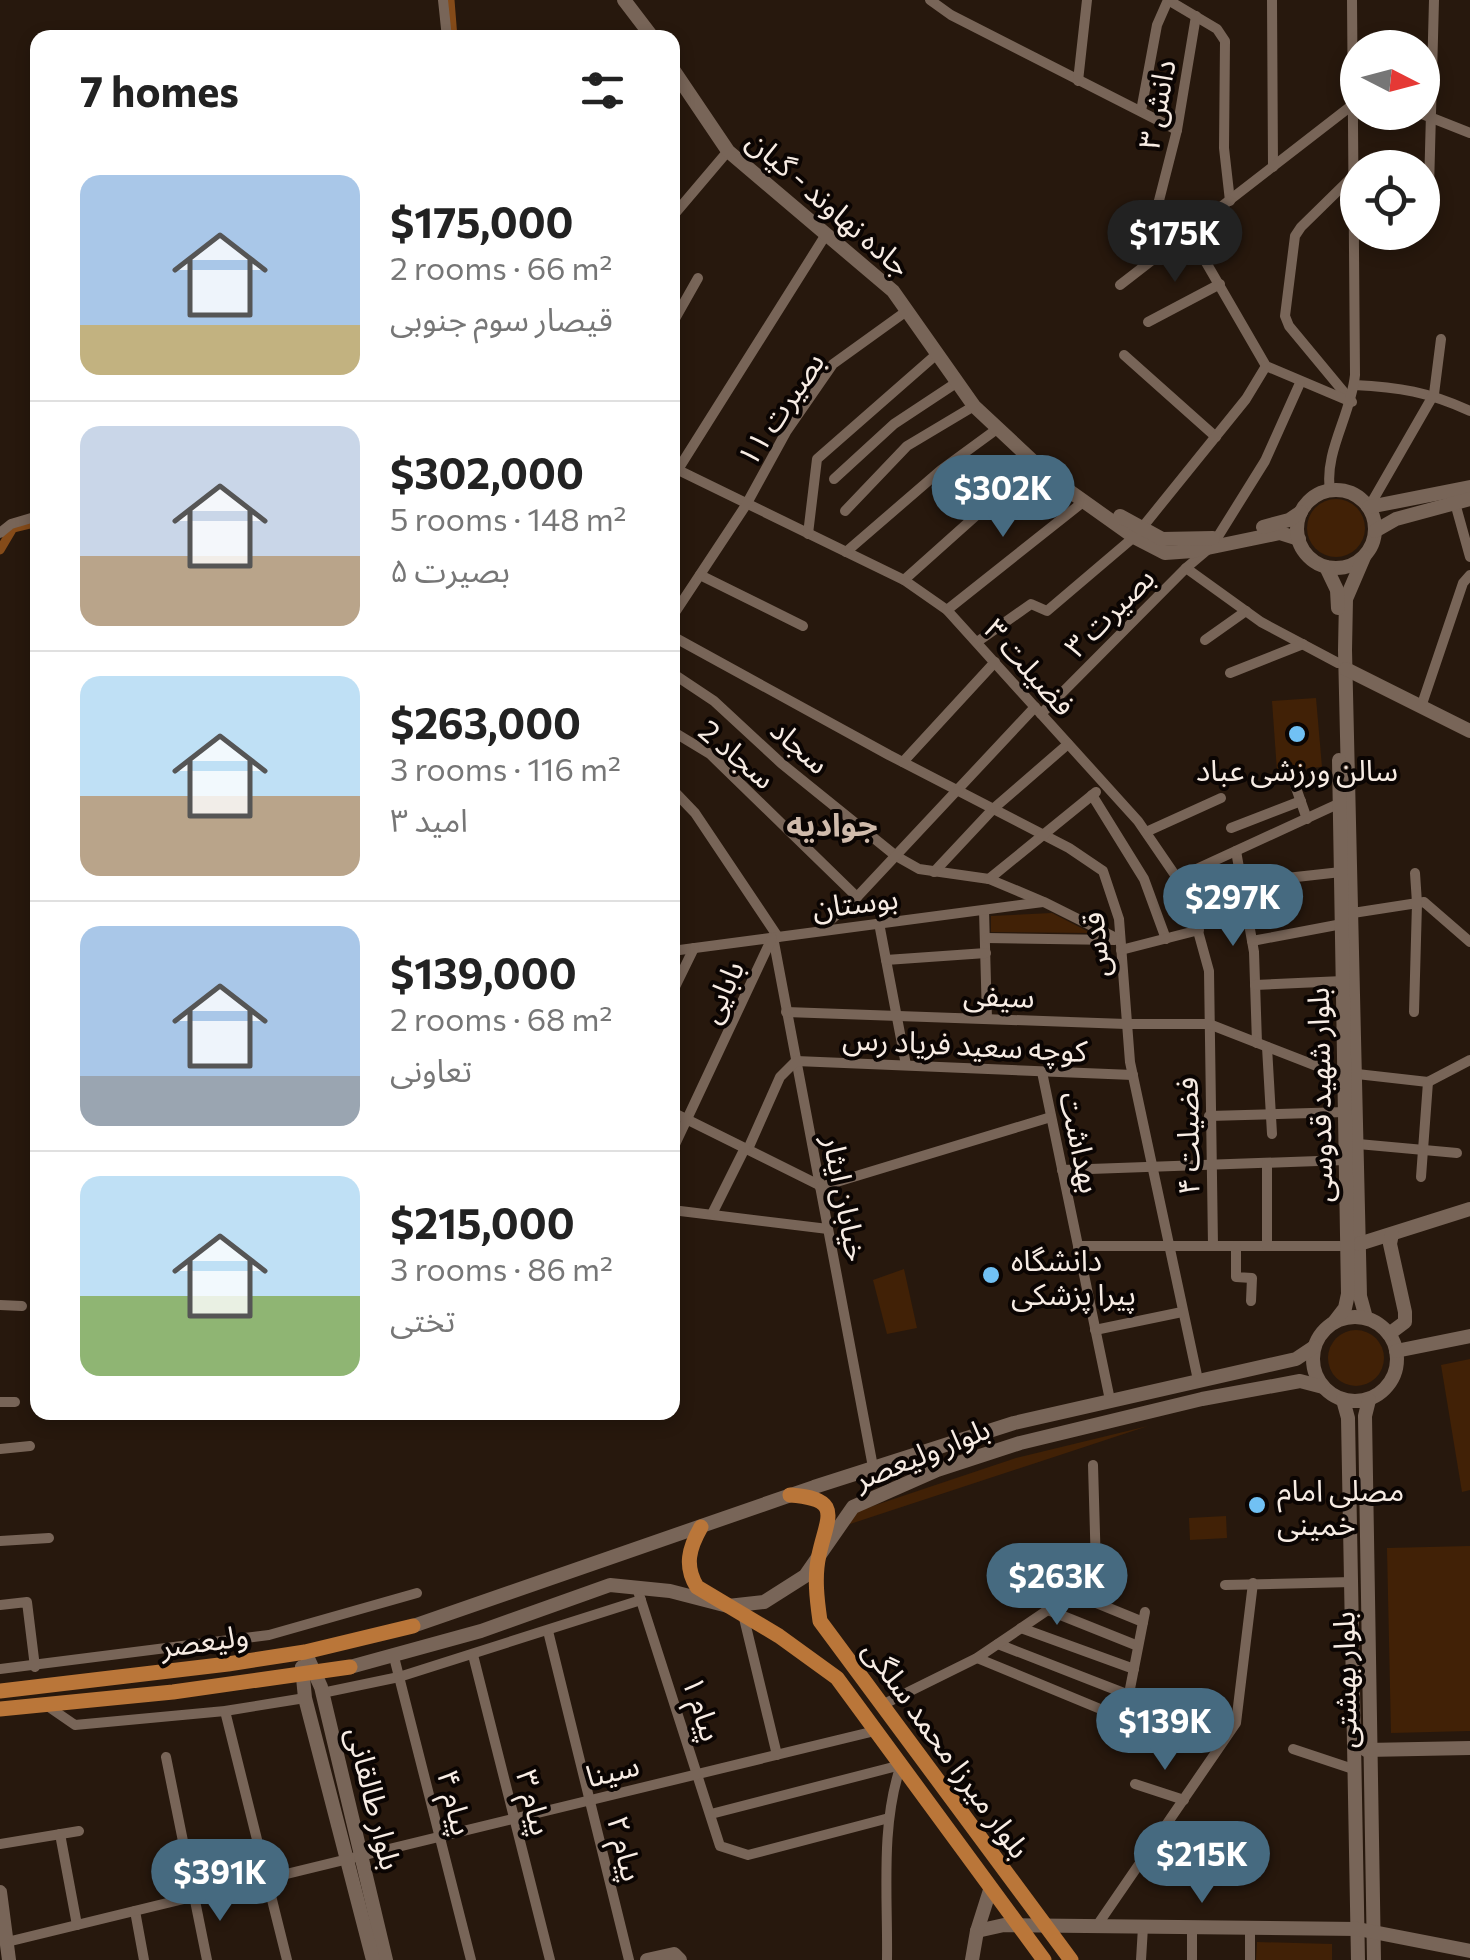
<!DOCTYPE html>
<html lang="en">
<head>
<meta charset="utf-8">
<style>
  body { margin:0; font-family:Commissioner,"Noto Sans Arabic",sans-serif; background:#f2f2f2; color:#222; height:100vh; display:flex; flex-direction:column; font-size:38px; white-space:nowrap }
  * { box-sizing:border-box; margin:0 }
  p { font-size:32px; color:#767676 }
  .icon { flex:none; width:55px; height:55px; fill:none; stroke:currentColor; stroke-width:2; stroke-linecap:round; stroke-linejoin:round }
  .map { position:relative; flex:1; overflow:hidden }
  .sheet { position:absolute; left:30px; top:30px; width:650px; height:1390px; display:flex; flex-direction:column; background:#fff; border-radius:20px; box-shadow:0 5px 15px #0003 }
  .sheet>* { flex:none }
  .needle { width:65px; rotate:96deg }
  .fabs { position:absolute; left:1340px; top:30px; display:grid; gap:20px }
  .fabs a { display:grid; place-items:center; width:100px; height:100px; border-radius:50%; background:#fff; box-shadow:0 5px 15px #0003; font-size:50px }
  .price { position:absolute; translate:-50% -85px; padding:0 22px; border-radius:35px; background:#466a80; color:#fff; font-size:32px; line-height:65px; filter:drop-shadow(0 2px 5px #0008) }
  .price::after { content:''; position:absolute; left:50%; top:60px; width:30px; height:22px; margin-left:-15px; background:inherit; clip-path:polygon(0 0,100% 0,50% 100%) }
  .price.current { background:#222; color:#fff }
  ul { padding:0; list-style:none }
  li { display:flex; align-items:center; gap:30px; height:250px; padding:0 50px }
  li+li { border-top:2px solid #e0e0e0 }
  li span { display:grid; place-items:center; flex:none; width:280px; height:200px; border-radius:20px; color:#555 }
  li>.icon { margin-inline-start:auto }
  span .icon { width:120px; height:120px; fill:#fffc; stroke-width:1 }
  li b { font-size:42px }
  h2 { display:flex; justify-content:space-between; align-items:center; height:120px; padding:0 50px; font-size:42px }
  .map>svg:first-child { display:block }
  .green { fill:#412106 }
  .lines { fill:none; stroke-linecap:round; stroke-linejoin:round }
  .canal { stroke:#854b19; stroke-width:9 }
  .street { stroke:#786558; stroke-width:10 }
  .secondary { stroke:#786558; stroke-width:14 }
  .primary { stroke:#ba7639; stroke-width:15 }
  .poi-dot { fill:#71c1f4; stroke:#0b0503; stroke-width:4 }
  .labels { text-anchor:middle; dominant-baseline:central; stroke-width:8; stroke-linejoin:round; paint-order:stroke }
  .street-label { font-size:30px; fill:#f7ece4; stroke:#0b0503 }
  .poi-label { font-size:30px; fill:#f7ece4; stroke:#0b0503; text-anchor:start }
  .neighbourhood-label { font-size:32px; font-weight:bold; fill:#d0bbac; stroke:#0b0503 }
</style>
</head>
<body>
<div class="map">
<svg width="1470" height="1960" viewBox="0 0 1470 1960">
  <rect width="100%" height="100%" fill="#27180d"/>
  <g class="green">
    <circle cx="1336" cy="528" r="29"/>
    <polygon points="1316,698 1322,767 1277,771 1272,701"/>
    <polygon points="1052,913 1091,933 991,932 991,916"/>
    <polygon points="904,1269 917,1328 887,1334 873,1280"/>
    <circle cx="1356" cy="1358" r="28"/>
    <polygon points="1470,1359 1470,1490 1462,1492 1441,1365"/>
    <polygon points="1148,1426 847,1525 852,1513 1016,1458"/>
    <polygon points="1226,1516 1227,1538 1190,1540 1189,1518"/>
    <polygon points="1470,1546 1470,1731 1391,1733 1387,1548"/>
    <polygon points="1257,1942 1332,1944 1332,1960 1256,1960"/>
  </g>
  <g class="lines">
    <g class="canal">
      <polyline points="450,0 453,38"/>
      <polyline points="0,550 13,528 38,522"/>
    </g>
    <g class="street">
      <polyline points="443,0 447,38"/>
      <polyline points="930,0 951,15 1177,130"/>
      <polyline points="1168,0 1217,29 1225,41 1224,148 1230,201"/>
      <polyline points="1272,0 1273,167"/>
      <polyline points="1078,81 1087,0"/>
      <polyline points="1141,111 1157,25 1168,0"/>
      <polyline points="1417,112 1470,133"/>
      <polyline points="1351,178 1301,227 1295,236 1285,316 1289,326 1352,402"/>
      <polyline points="1429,188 1434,0"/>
      <polyline points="672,217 728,151"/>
      <polyline points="1189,233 1266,366 1349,401"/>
      <polyline points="1154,260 1153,224 1177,130 1196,16"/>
      <polyline points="1120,285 1351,106"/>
      <polyline points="1148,322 1220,284"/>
      <polyline points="672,324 698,278"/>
      <polyline points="1124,355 1216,437"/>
      <path d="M1354 385C1399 387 1429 392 1470 411"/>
      <polyline points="672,467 904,580 947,610 1138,821 1177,878 1193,913 1209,971 1213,1246"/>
      <polyline points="672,479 825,236"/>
      <polyline points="834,479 894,424 956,383"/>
      <path d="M1330 490C1324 452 1351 415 1355 375L1352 0"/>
      <polyline points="1455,503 1470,557"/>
      <polyline points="1369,507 1434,394 1441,339"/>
      <polyline points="845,511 907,446 974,406"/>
      <polyline points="1141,529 1246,399 1266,366"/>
      <polyline points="0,533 11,524 38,516"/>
      <polyline points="808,534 817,459 938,353"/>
      <polyline points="846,552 941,470 997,429"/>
      <polyline points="1186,568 1261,622 1338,663"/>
      <polyline points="700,575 803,626"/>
      <polyline points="904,580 1036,462"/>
      <polyline points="947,610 1083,502"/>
      <polyline points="672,617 746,505 786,432 833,364 908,310"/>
      <polyline points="672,636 889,755 1069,848 1103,871 1119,919 1130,1062 1198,1380"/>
      <polyline points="1205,640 1246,611"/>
      <polyline points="977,642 1031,604 1047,611 1134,537"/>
      <polyline points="672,673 714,701 781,763 896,856 919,869 989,879 1044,902 1120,940"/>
      <polyline points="1230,673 1303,644"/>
      <polyline points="1421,707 1463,583 1470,575"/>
      <polyline points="1041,714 1186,568 1212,546 1265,461 1300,383"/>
      <polyline points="672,731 710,754 857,897"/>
      <polyline points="903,762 995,662"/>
      <polyline points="1295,785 1307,819"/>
      <polyline points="672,789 695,813 778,937"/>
      <polyline points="1092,795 1144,879 1166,939"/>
      <polyline points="1231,828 1301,801"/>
      <polyline points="1146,832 1221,798"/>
      <polyline points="1236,851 1254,952 1257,1043"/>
      <polyline points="934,872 993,809 1068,744"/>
      <polyline points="1177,878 1340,803"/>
      <polyline points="989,879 1096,792"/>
      <polyline points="1242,883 1341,872"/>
      <polyline points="984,910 987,1019"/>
      <polyline points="1353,913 1424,902 1470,942"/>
      <polyline points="879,923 906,1065"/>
      <polyline points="818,931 857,897 1035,707"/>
      <polyline points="773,937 873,1467"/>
      <polyline points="986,938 1115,940"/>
      <polyline points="1252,941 1342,924"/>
      <polyline points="1121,950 1199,930"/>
      <polyline points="672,951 1043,902"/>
      <polyline points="886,960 986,953"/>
      <polyline points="1255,985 1343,981"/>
      <polyline points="672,993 694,948"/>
      <polyline points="786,1012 1126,1024 1209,1024 1345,1077"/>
      <polyline points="1414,1012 1417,903 1415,873"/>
      <polyline points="1267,1047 1272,1134"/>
      <polyline points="1042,1072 1110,1400"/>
      <polyline points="1357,1074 1428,1082 1470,1060"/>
      <polyline points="672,1112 819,1185"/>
      <polyline points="1209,1116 1345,1112"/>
      <polyline points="1358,1144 1457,1153"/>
      <polyline points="748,1149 780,1077 796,1061 1133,1075"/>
      <polyline points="672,1151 772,938"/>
      <polyline points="1062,1170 1346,1160"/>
      <polyline points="1421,1177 1428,1082"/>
      <polyline points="820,1187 1051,1117"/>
      <polyline points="672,1210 828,1229"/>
      <polyline points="712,1214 745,1148"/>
      <polyline points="1078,1246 1348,1246"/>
      <polyline points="1236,1246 1236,1277 1252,1278 1251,1301"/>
      <polyline points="1267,1246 1267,1163"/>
      <polyline points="0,1305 22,1306"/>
      <polyline points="1095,1330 1182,1312"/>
      <polyline points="0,1402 15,1402"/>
      <polyline points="0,1449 30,1446"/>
      <polyline points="0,1541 49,1538"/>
      <polyline points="1225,1585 1352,1582"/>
      <polyline points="637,1588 720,1846 748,1855 889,1818"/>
      <polyline points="1072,1593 1143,1622"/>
      <polyline points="0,1605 27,1602 35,1667"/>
      <polyline points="1048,1610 1138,1646"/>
      <polyline points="743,1614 777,1755"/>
      <polyline points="1021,1628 1134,1669"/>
      <polyline points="548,1631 629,1960"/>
      <polyline points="998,1644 1129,1695"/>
      <polyline points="473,1655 550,1960"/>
      <polyline points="394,1657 471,1960"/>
      <polyline points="977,1658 1110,1713"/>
      <polyline points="0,1669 269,1635 417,1593"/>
      <polyline points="322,1693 399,1677 641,1600"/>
      <polyline points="1127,1704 1145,1612"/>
      <polyline points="46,1705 75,1725 225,1711 305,1698"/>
      <polyline points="882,1705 977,1658 1092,1580 1096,1568 1093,1465"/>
      <polyline points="225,1711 287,1960"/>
      <polyline points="1293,1749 1356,1770"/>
      <polyline points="166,1757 207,1960"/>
      <polyline points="1135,1784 1184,1800"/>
      <polyline points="711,1814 901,1765"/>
      <polyline points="60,1834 77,1925"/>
      <polyline points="0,1844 79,1831"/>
      <polyline points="135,1911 144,1960"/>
      <polyline points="1096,1927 1236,1723 1253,1583"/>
      <polyline points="7,1942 875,1731"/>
      <path d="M887 1960C888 1897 880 1826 901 1765"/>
      <polyline points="1141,1960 1143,1927"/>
      <polyline points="1192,1960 1192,1927"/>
      <polyline points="1250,1960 1250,1928"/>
    </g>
    <g class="secondary">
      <polyline points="624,0 653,38"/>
      <polyline points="672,68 728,151 893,291 974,406 1051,478 1134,537 1165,553 1193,551 1280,533 1299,539"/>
      <circle cx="1336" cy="529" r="39"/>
      <polyline points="1369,507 1470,487"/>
      <polyline points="1120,516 1162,539 1213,538"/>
      <polyline points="1263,527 1289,520 1301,512"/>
      <polyline points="1375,531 1396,519 1470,499"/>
      <polyline points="1364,557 1346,599 1345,650 1360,1296 1366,1318"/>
      <polyline points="1326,567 1337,590 1338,608"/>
      <polyline points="1346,669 1470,731"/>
      <polyline points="1359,1244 1470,1209"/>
      <circle cx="1355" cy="1359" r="42"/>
      <polyline points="1335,1321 1345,1308 1348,1294 1339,760"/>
      <polyline points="1389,1334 1405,1322 1405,1312 1390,1244 1392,1234"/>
      <polyline points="1396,1351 1470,1336"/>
      <polyline points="1343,1400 1348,1418 1358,1960"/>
      <polyline points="1369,1400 1365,1416 1374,1960"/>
      <polyline points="413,1626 814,1487 1014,1423 1296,1359 1314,1347"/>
      <polyline points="305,1652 321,1687 386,1960"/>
      <polyline points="302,1667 305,1698 373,1960"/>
      <polyline points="350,1667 481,1631 610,1585 670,1591 728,1606 764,1602 805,1576 853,1507 937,1470 1020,1443 1202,1399 1300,1381 1323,1387"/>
      <polyline points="1366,1750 1470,1748"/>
      <polyline points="0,1892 9,1960"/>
      <polyline points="977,1931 1004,1925 1358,1929 1470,1951"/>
      <polyline points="647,1960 674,1954 680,1960"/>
      <polyline points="972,1960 977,1931 990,1890"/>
    </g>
    <g class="primary">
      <path d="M790 1495C844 1499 827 1517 819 1555 814 1576 817 1600 820 1621L1071 1960"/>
      <path d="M701 1527C689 1548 684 1566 697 1587L779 1636 837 1678 1044 1960"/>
      <polyline points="0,1691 228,1664 305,1652 413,1626"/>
      <polyline points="0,1709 173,1692 350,1667"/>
    </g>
  </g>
  <g class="poi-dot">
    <circle cx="1297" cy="734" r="10"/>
    <circle cx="991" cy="1275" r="10"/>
    <circle cx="1257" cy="1505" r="10"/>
  </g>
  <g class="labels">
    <g class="street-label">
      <text transform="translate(1155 104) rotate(-79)">دانش ۳</text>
      <text transform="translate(830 202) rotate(41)">جاده نهاوند - گیان</text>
      <text transform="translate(779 408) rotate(-56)">بصیرت ۱۱</text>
      <text transform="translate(1108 611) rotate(-45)">بصیرت ۳</text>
      <text transform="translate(1031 666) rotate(48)">فضیلت ۳</text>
      <text transform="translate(801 745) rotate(41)">سجاد</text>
      <text transform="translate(738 753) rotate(40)">سجاد 2</text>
      <text transform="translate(855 901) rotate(-7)">بوستان</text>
      <text transform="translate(1094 945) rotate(-96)">قدس</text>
      <text transform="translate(720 991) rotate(-65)">بابایی</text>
      <text transform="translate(999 994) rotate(2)">سیفی</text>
      <text transform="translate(965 1043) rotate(3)">کوچه سعید فریاد رس</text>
      <text transform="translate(1318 1095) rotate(-91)">بلوار شهید قدوسی</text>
      <text transform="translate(1186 1136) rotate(-91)">فضیلت ۴</text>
      <text transform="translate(1082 1142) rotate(78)">بهداشت</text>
      <text transform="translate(847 1198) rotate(79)">خیابان ایثار</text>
      <text transform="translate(921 1452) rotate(-22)">بلوار ولیعصر</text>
      <text transform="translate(204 1639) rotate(-8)">ولیعصر</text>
      <text transform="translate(1343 1680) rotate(-91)">بلوار بهشتی</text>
      <text transform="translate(704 1708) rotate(72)">پیام ۱</text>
      <text transform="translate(948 1748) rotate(54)">بلوار میرزا محمد سلگی</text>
      <text transform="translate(612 1769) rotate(-14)">سینا</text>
      <text transform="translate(376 1798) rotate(76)">بلوار طالقانی</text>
      <text transform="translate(457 1802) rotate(76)">پیام ۴</text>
      <text transform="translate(536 1802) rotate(76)">پیام ۳</text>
      <text transform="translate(627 1848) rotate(76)">پیام ۲</text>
    </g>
    <g class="poi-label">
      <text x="1297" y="768" text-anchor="middle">سالن ورزشی عباد</text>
      <text x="1011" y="1258">دانشگاه<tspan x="1011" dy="34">پیرا پزشکی</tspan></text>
      <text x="1277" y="1488">مصلی امام<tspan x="1277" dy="34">خمینی</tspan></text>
    </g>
    <g class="neighbourhood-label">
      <text x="832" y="823">جوادیه</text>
    </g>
  </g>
</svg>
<div class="fabs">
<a><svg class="needle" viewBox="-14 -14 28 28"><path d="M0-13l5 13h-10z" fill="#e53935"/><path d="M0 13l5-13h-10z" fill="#767676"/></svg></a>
<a><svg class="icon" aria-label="locate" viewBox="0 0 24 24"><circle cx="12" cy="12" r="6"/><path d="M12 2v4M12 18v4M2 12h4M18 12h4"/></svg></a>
</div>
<b class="price current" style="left:1175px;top:285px">$175K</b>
<b class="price" style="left:1003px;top:540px">$302K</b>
<b class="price" style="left:1233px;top:949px">$297K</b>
<b class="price" style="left:1057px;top:1628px">$263K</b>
<b class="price" style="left:1165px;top:1773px">$139K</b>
<b class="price" style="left:1202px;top:1906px">$215K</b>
<b class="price" style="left:220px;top:1924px">$391K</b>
<section class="sheet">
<h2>7 homes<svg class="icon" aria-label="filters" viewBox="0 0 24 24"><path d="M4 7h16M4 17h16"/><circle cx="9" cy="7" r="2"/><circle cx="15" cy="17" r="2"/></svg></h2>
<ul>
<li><span style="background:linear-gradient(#a9c7e8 75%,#c2b280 0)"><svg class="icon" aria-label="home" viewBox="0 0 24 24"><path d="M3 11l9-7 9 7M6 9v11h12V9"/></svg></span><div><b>$175,000</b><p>2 rooms · 66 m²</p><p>قیصار سوم جنوبی</p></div></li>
<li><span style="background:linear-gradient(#c9d6e8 65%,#b9a48a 0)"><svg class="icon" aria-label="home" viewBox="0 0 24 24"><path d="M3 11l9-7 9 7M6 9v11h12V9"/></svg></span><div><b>$302,000</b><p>5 rooms · 148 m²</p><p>بصیرت ۵</p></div></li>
<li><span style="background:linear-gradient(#bfe0f5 60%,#b9a48a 0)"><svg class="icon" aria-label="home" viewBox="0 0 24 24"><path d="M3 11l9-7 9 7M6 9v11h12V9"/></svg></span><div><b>$263,000</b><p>3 rooms · 116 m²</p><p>امید ۳</p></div></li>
<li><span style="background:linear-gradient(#a9c7e8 75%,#9aa5b1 0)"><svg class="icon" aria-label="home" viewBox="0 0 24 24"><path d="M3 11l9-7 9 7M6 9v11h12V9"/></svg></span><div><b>$139,000</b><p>2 rooms · 68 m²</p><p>تعاونی</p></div></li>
<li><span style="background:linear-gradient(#bfe0f5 60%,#8fb573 0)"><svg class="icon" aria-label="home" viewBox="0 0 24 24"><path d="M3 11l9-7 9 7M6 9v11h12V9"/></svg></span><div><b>$215,000</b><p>3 rooms · 86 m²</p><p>تختی</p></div></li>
</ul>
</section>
</div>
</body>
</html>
